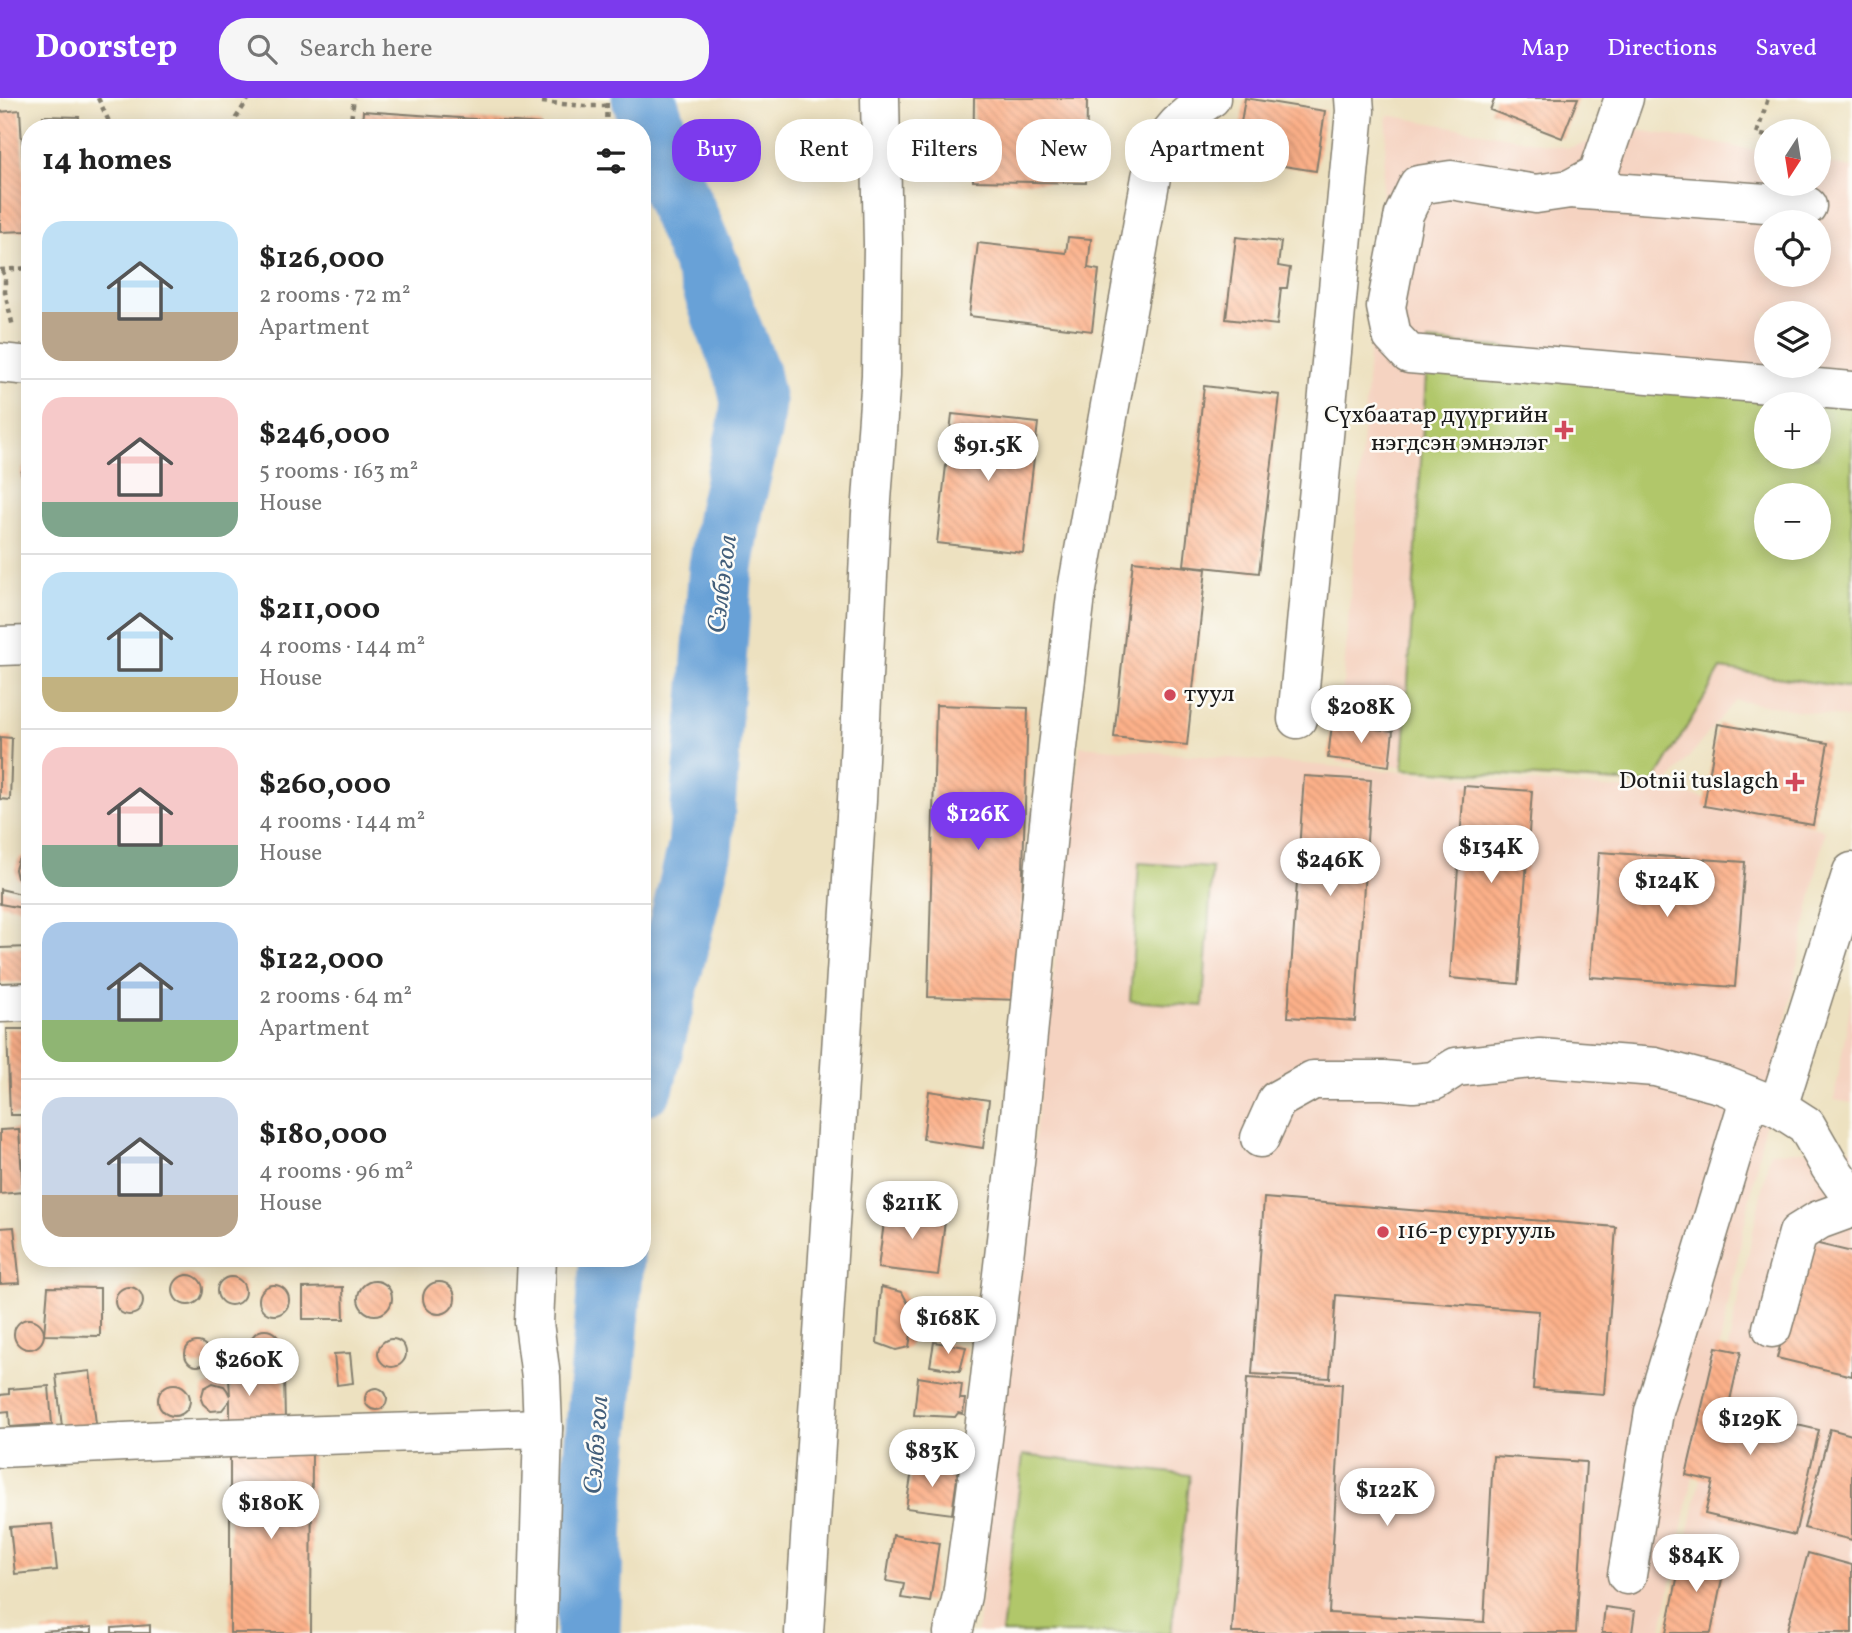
<!DOCTYPE html>
<html lang="en">
<head>
<meta charset="utf-8">
<style>
  body { margin:0; font-family:Vollkorn,serif; background:#f6f6f6; color:#222; height:100vh; display:flex; flex-direction:column; font-size:26px; white-space:nowrap }
  * { box-sizing:border-box; margin:0 }
  p { font-size:23px; color:#767676 }
  .icon { flex:none; width:38px; height:38px; fill:none; stroke:currentColor; stroke-width:2; stroke-linecap:round; stroke-linejoin:round }
  .map { position:relative; flex:1; overflow:hidden }
  .drawer { position:absolute; left:21px; top:21px; width:630px; height:1148px; display:flex; flex-direction:column; background:#fff; border-radius:28px; box-shadow:0 4px 18px #0003 }
  .drawer>* { flex:none }
  .hud { position:absolute; left:672px; top:21px; width:665px; height:63px; display:flex; gap:14px }
  .needle { width:46px; rotate:192deg }
  .controls { position:absolute; left:1754px; top:21px; display:grid; gap:14px }
  .controls a { display:grid; place-items:center; width:77px; height:77px; border-radius:50%; background:#fff; box-shadow:0 4px 18px #0003; font-size:35px }
  .price { position:absolute; translate:-50% -60px; padding:0 16px; border-radius:24px; background:#fff; color:#222; font-size:23px; line-height:46px; filter:drop-shadow(0 2px 4px #0008) }
  .price::after { content:''; position:absolute; left:50%; top:42px; width:21px; height:16px; margin-left:-10px; background:inherit; clip-path:polygon(0 0,100% 0,50% 100%) }
  .price.selected { background:#7c3aed; color:#fff }
  ul { padding:0; list-style:none }
  li { display:flex; align-items:center; gap:21px; height:175px; padding:0 21px }
  li+li { border-top:2px solid #e0e0e0 }
  li span { display:grid; place-items:center; flex:none; width:196px; height:140px; border-radius:21px; color:#555 }
  li>.icon { margin-inline-start:auto }
  span .icon { width:84px; height:84px; fill:#fffc; stroke-width:1 }
  li b { font-size:30px }
  h2 { display:flex; justify-content:space-between; align-items:center; height:84px; padding:0 21px; font-size:30px }
  .chip { padding:0 24px; border-radius:28px; background:#fff; box-shadow:0 4px 18px #0003; font-size:24px; line-height:63px }
  .chip.selected { background:#7c3aed; color:#fff }
  header { display:flex; align-items:center; gap:42px; box-sizing:border-box; height:98px; padding:0 35px; background:#7c3aed; color:#fff }
  header strong { font-size:33px }
  nav { display:flex; gap:38px; margin-inline-start:auto; font-size:24px }
  .search { width:490px; height:63px; background:#f6f6f6; display:flex; align-items:center; gap:18px; box-sizing:border-box; padding:0 24px; border-radius:28px; color:#767676; font-size:26px }
  .map>svg:first-child { display:block }
  .built { fill:#f5d3c1; fill-rule:evenodd }
  .park { fill:#b1c76b; stroke:#667244; stroke-width:2; fill-rule:evenodd }
  .lines { fill:none; stroke-linecap:round; stroke-linejoin:round }
  .river { stroke:#68a1d7; stroke-width:65 }
  .building { fill:url(#building-back-hatch) }
  .minor-casing { stroke:#847e6e; stroke-width:41 }
  .path { stroke:#847e6e; stroke-width:4.5; stroke-dasharray:5 5; stroke-linecap:butt }
  .minor { stroke:#fff; stroke-width:38 }
  .poi-dot { fill:#d1495b; stroke:#fdfcf7; stroke-width:2.5 }
  .labels { text-anchor:middle; dominant-baseline:central; stroke-width:5; stroke-linejoin:round; paint-order:stroke }
  .poi-label { font-size:24px; fill:#1c1c1c; stroke:#fdfcf7; text-anchor:end }
  .water-label { font-size:26px; font-style:italic; fill:#425e7a; stroke:#fdfcf7 }
</style>
</head>
<body>
<header>
<strong>Doorstep</strong>
<div class="search"><svg class="icon" aria-label="search" viewBox="0 0 24 24"><circle cx="10" cy="10" r="6"/><path d="M15 15l6 6"/></svg>Search here</div>
<nav><a>Map</a><a>Directions</a><a>Saved</a></nav>
</header>
<div class="map">
<svg width="1852" height="1535" viewBox="0 0 1852 1535">
  <defs>
    <pattern id="building-back-hatch" width="6" height="6" patternUnits="userSpaceOnUse" patternTransform="scale(1.75)"><rect width="6" height="6" fill="#fcb089"/><path d="M-1 5l2 2M0 0l6 6M5-1l2 2" fill="none" stroke="#d79776"/></pattern>
  </defs>
  <rect width="100%" height="100%" fill="#fdfcf7"/>
  <filter id="ink" filterUnits="userSpaceOnUse"><feTurbulence type="fractalNoise" baseFrequency=".0143" numOctaves="2"/><feDisplacementMap in="SourceGraphic" scale="14" xChannelSelector="R" yChannelSelector="G"/><feConvolveMatrix kernelMatrix="1 2 1 2 8 2 1 2 1" color-interpolation-filters="sRGB"/></filter>
  <filter id="wash" filterUnits="userSpaceOnUse"><feTurbulence type="fractalNoise" baseFrequency=".00686" numOctaves="4" result="noise"/><feDisplacementMap in="SourceGraphic" scale="28" xChannelSelector="R" yChannelSelector="G"/><feGaussianBlur stdDeviation="1.57" result="paint"/><feColorMatrix in="noise" values="0 0 0 0 0 0 0 0 0 0 0 0 0 0 0 0 0 1.4 0 .05"/><feComposite in="paint" operator="in"/></filter>
  <g filter="url(#wash)">
    <rect width="100%" height="100%" fill="#ede1c0"/>
    <g class="built">
      <path d="M1388 17 1568 50 1633 31 1766 54V86H1818V64L1852 70V621L1735 602 1665 689 1337 664ZM1766 124H1818V177H1766ZM1766 215H1818V268H1766ZM1766 306H1818V359H1766ZM1766 397H1818V450H1766Z"/>
      <polygon points="1080,648 1692,697 1825,732 1661,1535 977,1535"/>
      <polygon points="1852,898 1852,1005 1834,1002"/>
      <polygon points="1852,1051 1852,1535 1667,1535 1770,1054"/>
    </g>
    <g class="park">
      <path d="M1428 243 1852 280V590L1721 571 1653 686 1403 671ZM1766 306H1818V359H1766ZM1766 397H1818V450H1766Z"/>
      <polygon points="1139,765 1212,770 1203,908 1130,903"/>
      <polygon points="1023,1357 1190,1377 1171,1535 1002,1535"/>
    </g>
    <g class="lines">
      <g class="river">
        <polyline points="642,986 700,750 721,469 731,410 750,329 753,304 747,275 725,220 711,178 672,86 644,0"/>
        <polyline points="588,1535 593,1392 612,1160"/>
      </g>
    </g>
    <g id="blocks">
      <g class="building">
        <polygon points="974,0 1087,0 1086,85 973,83"/>
        <polygon points="1245,0 1325,13 1316,73 1221,58 1225,28 1240,31"/>
        <polygon points="1495,0 1578,0 1562,40 1490,12"/>
        <polygon points="20,12 27,133 0,134 0,14"/>
        <polygon points="363,13 541,26 541,30 362,30"/>
        <polygon points="43,18 79,19 80,30 44,30"/>
        <polygon points="1068,139 1091,141 1088,170 1099,172 1092,233 969,218 978,145 1066,155"/>
        <polygon points="1236,139 1281,144 1278,168 1290,170 1287,190 1281,190 1277,227 1226,221"/>
        <polygon points="1204,288 1280,297 1259,475 1184,467"/>
        <polygon points="952,316 1038,325 1023,455 937,445"/>
        <polygon points="30,363 30,391 24,385 21,375 26,365"/>
        <polygon points="1133,463 1206,471 1187,647 1114,639"/>
        <polygon points="936,607 1028,610 1019,902 928,899"/>
        <polygon points="1332,626 1393,633 1389,668 1328,660"/>
        <polygon points="1718,626 1828,645 1813,727 1704,708"/>
        <polygon points="0,639 12,640 10,702 0,701"/>
        <polygon points="1304,678 1371,682 1355,923 1288,919"/>
        <polygon points="1464,688 1532,693 1518,886 1450,880"/>
        <polygon points="1599,754 1745,764 1735,889 1590,879"/>
        <polygon points="30,757 30,786 25,786 17,780 15,771 18,762 21,759"/>
        <polygon points="0,791 30,798 28,811 0,806"/>
        <polygon points="30,849 30,884 0,885 0,850"/>
        <polygon points="7,931 30,931 30,1017 10,1017"/>
        <polygon points="929,993 989,1002 983,1050 923,1041"/>
        <polygon points="19,1031 23,1094 0,1096 0,1032"/>
        <polygon points="1264,1100 1616,1129 1604,1296 1533,1291 1539,1213 1336,1197 1330,1280 1252,1276"/>
        <polygon points="886,1109 946,1116 938,1177 878,1170"/>
        <polygon points="14,1129 20,1185 0,1186 0,1130"/>
        <polygon points="1806,1143 1852,1154 1852,1278 1777,1260"/>
        <circle cx="188" cy="1192" r="15"/>
        <circle cx="231" cy="1193" r="14"/>
        <circle cx="375" cy="1200" r="17"/>
        <circle cx="439" cy="1200" r="16"/>
        <circle cx="274" cy="1202" r="15"/>
        <circle cx="129" cy="1203" r="14"/>
        <polygon points="48,1189 100,1190 100,1238 44,1237"/>
        <polygon points="343,1189 344,1221 303,1221 303,1190"/>
        <polygon points="881,1189 902,1194 914,1217 923,1219 921,1236 911,1236 909,1249 896,1252 877,1245"/>
        <circle cx="29" cy="1236" r="15"/>
        <circle cx="265" cy="1247" r="15"/>
        <circle cx="392" cy="1255" r="14"/>
        <circle cx="197" cy="1256" r="12"/>
        <polygon points="934,1244 966,1249 960,1273 930,1268"/>
        <polygon points="1716,1249 1741,1254 1728,1311 1819,1332 1795,1437 1705,1416 1713,1383 1686,1377"/>
        <polygon points="350,1255 353,1285 337,1287 334,1256"/>
        <polygon points="90,1273 96,1326 62,1329 56,1277"/>
        <polygon points="284,1279 285,1321 230,1322 230,1302 222,1312 211,1313 203,1306 201,1301 204,1290 213,1285 224,1288 227,1292 230,1298 229,1280"/>
        <polygon points="918,1279 962,1286 960,1301 965,1301 963,1316 958,1315 955,1319 914,1317"/>
        <polygon points="1247,1280 1342,1286 1329,1515 1484,1524 1493,1358 1586,1364 1576,1535 1232,1535"/>
        <circle cx="174" cy="1302" r="16"/>
        <polygon points="49,1288 52,1326 10,1329 9,1313 0,1314 0,1297 9,1296 9,1291"/>
        <circle cx="376" cy="1301" r="11"/>
        <polygon points="1830,1331 1852,1337 1852,1442 1804,1430"/>
        <polygon points="230,1351 312,1351 311,1535 230,1535"/>
        <polygon points="913,1366 958,1373 952,1416 906,1410"/>
        <polygon points="52,1426 57,1472 15,1476 10,1429"/>
        <polygon points="893,1437 939,1445 930,1504 901,1500 904,1486 886,1483"/>
        <polygon points="1683,1452 1726,1461 1711,1535 1666,1535"/>
        <polygon points="1808,1455 1852,1467 1852,1535 1786,1535"/>
        <polygon points="1605,1509 1635,1513 1632,1535 1602,1535"/>
        <polygon points="150,1527 150,1535 112,1535 112,1530"/>
        <polygon points="92,1529 92,1535 44,1535 43,1533"/>
      </g>
    </g>
  </g>
  <g filter="url(#ink)">
    <use href="#blocks" fill-opacity="0" stroke="#847e6e" stroke-width="2"/>
    <g class="lines">
      <g class="minor-casing">
        <g id="minor">
          <polyline points="1624,0 1598,76 1570,91 1536,96 1451,82 1418,87 1404,116 1386,209 1392,238 1409,256 1852,293"/>
          <polyline points="1570,91 1807,108"/>
          <polyline points="0,265 30,268"/>
          <polyline points="0,548 30,547"/>
          <polyline points="1297,621 1355,13 1354,0"/>
          <polyline points="0,905 30,904"/>
          <polyline points="1778,1009 1852,774"/>
          <polyline points="1260,1040 1277,1002 1313,982 1384,982 1413,985 1434,983 1456,969 1540,960 1655,969 1723,987 1778,1009 1806,1027 1830,1069 1852,1100"/>
          <polyline points="537,1160 534,1225 541,1279 543,1330 537,1535"/>
          <polyline points="1772,1230 1798,1135 1819,1122 1852,1110"/>
          <polyline points="0,1350 166,1342 543,1330"/>
          <polyline points="1627,1477 1654,1314 1750,998"/>
          <polyline points="804,1535 857,702 871,416 881,277 883,147 880,0"/>
          <path d="M953 1535 962 1498 983 1341 1018 1038 1049 725 1076 497 1151 79C1162 40 1176 22 1211 0"/>
        </g>
      </g>
      <g class="path">
        <polyline points="98,0 112,30"/>
        <polyline points="542,4 584,8 607,8"/>
        <polyline points="234,30 236,20 249,0"/>
        <polyline points="284,30 294,23 329,28 351,27"/>
        <polyline points="350,30 354,0"/>
        <polyline points="606,30 607,0"/>
        <polyline points="1766,38 1757,36 1768,0"/>
        <polyline points="1818,50 1820,51"/>
        <polyline points="0,172 30,170"/>
        <polyline points="2,172 5,178 5,194 13,229"/>
      </g>
      <use href="#minor" class="minor"/>
    </g>
  </g>
  <g class="poi-dot">
    <path d="M1560.5 321.5h7v7h7v7h-7v7h-7v-7h-7v-7h7z"/>
    <circle cx="1170" cy="597" r="7"/>
    <path d="M1791.5 673.5h7v7h7v7h-7v7h-7v-7h-7v-7h7z"/>
    <circle cx="1383" cy="1134" r="7"/>
  </g>
  <g class="labels">
    <g class="poi-label">
      <text x="1548" y="318">Сүхбаатар дүүргийн<tspan x="1548" dy="28">нэгдсэн эмнэлэг</tspan></text>
      <text x="1184" y="597" text-anchor="start">туул</text>
      <text x="1779" y="684">Dotnii tuslagch</text>
      <text x="1397" y="1134" text-anchor="start">116-р сургууль</text>
    </g>
    <g class="water-label">
      <text transform="translate(723 486) rotate(-83)">Сэлбэ гол</text>
      <text transform="translate(597 1347) rotate(-86)">Сэлбэ гол</text>
    </g>
  </g>
</svg>
<div class="controls">
<a><svg class="needle" viewBox="-14 -14 28 28"><path d="M0-13l5 13h-10z" fill="#e53935"/><path d="M0 13l5-13h-10z" fill="#767676"/></svg></a>
<a><svg class="icon" aria-label="locate" viewBox="0 0 24 24"><circle cx="12" cy="12" r="6"/><path d="M12 2v4M12 18v4M2 12h4M18 12h4"/></svg></a>
<a><svg class="icon" aria-label="layers" viewBox="0 0 24 24"><path d="M12 4l9 5-9 5-9-5zM3 14l9 5 9-5"/></svg></a>
<a>+</a>
<a>−</a>
</div>
<b class="price" style="left:988px;top:385px">$91.5K</b>
<b class="price" style="left:1361px;top:647px">$208K</b>
<b class="price selected" style="left:978px;top:754px">$126K</b>
<b class="price" style="left:1491px;top:787px">$134K</b>
<b class="price" style="left:1330px;top:800px">$246K</b>
<b class="price" style="left:1667px;top:821px">$124K</b>
<b class="price" style="left:912px;top:1143px">$211K</b>
<b class="price" style="left:948px;top:1258px">$168K</b>
<b class="price" style="left:249px;top:1300px">$260K</b>
<b class="price" style="left:1750px;top:1359px">$129K</b>
<b class="price" style="left:932px;top:1391px">$83K</b>
<b class="price" style="left:1387px;top:1430px">$122K</b>
<b class="price" style="left:271px;top:1443px">$180K</b>
<b class="price" style="left:1696px;top:1496px">$84K</b>
<div class="hud">
<a class="chip selected">Buy</a>
<a class="chip">Rent</a>
<a class="chip">Filters</a>
<a class="chip">New</a>
<a class="chip">Apartment</a>
</div>
<section class="drawer">
<h2>14 homes<svg class="icon" aria-label="filters" viewBox="0 0 24 24"><path d="M4 7h16M4 17h16"/><circle cx="9" cy="7" r="2"/><circle cx="15" cy="17" r="2"/></svg></h2>
<ul>
<li><span style="background:linear-gradient(#bfe0f5 65%,#b9a48a 0)"><svg class="icon" aria-label="home" viewBox="0 0 24 24"><path d="M3 11l9-7 9 7M6 9v11h12V9"/></svg></span><div><b>$126,000</b><p>2 rooms · 72 m²</p><p>Apartment</p></div></li>
<li><span style="background:linear-gradient(#f6c9c9 75%,#7fa58c 0)"><svg class="icon" aria-label="home" viewBox="0 0 24 24"><path d="M3 11l9-7 9 7M6 9v11h12V9"/></svg></span><div><b>$246,000</b><p>5 rooms · 163 m²</p><p>House</p></div></li>
<li><span style="background:linear-gradient(#bfe0f5 75%,#c2b280 0)"><svg class="icon" aria-label="home" viewBox="0 0 24 24"><path d="M3 11l9-7 9 7M6 9v11h12V9"/></svg></span><div><b>$211,000</b><p>4 rooms · 144 m²</p><p>House</p></div></li>
<li><span style="background:linear-gradient(#f6c9c9 70%,#7fa58c 0)"><svg class="icon" aria-label="home" viewBox="0 0 24 24"><path d="M3 11l9-7 9 7M6 9v11h12V9"/></svg></span><div><b>$260,000</b><p>4 rooms · 144 m²</p><p>House</p></div></li>
<li><span style="background:linear-gradient(#a9c7e8 70%,#8fb573 0)"><svg class="icon" aria-label="home" viewBox="0 0 24 24"><path d="M3 11l9-7 9 7M6 9v11h12V9"/></svg></span><div><b>$122,000</b><p>2 rooms · 64 m²</p><p>Apartment</p></div></li>
<li><span style="background:linear-gradient(#c9d6e8 70%,#b9a48a 0)"><svg class="icon" aria-label="home" viewBox="0 0 24 24"><path d="M3 11l9-7 9 7M6 9v11h12V9"/></svg></span><div><b>$180,000</b><p>4 rooms · 96 m²</p><p>House</p></div></li>
</ul>
</section>
</div>
</body>
</html>
